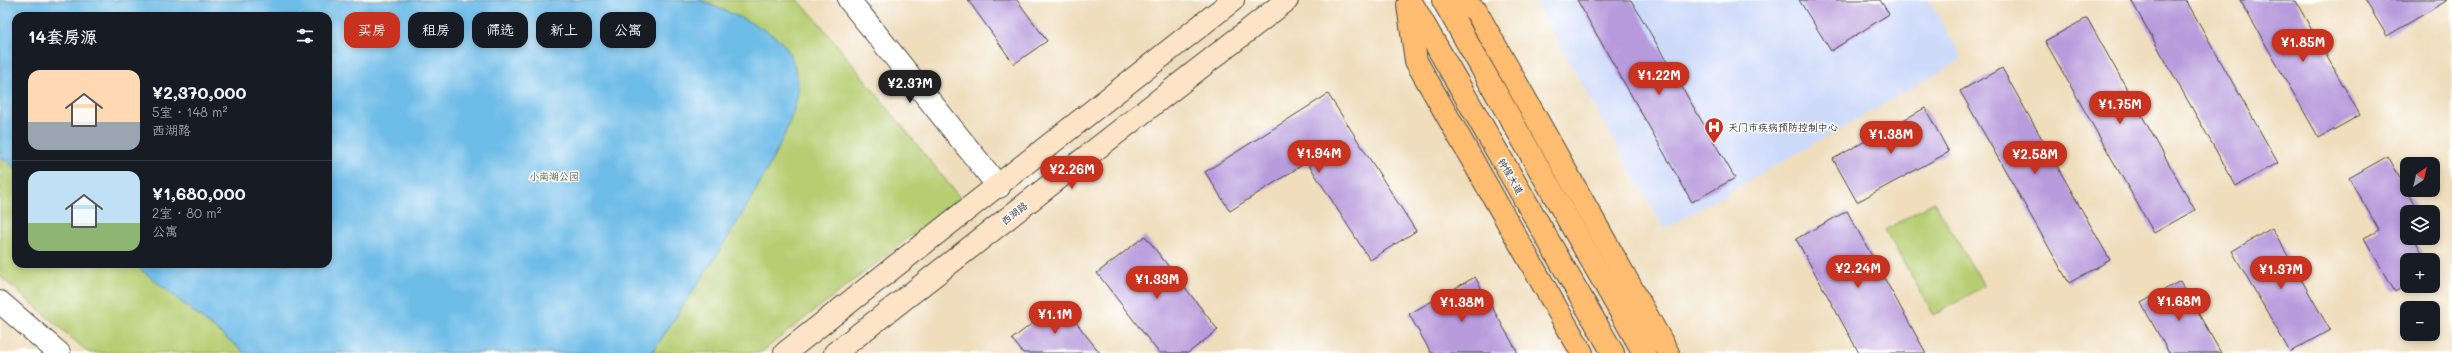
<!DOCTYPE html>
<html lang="zh">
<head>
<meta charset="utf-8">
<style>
  body { margin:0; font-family:Mali,"LXGW WenKai TC",sans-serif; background:#242831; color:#f1f3f6; height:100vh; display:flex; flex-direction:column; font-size:15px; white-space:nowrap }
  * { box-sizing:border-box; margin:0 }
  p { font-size:13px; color:#9ea1a6 }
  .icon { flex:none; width:22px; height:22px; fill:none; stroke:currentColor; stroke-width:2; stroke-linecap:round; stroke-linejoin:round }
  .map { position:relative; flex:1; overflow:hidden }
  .side { position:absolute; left:12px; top:12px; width:320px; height:256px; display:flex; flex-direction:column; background:#171b24; border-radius:12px; box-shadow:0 2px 6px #0003 }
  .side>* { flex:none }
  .guide { position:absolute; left:344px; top:12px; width:380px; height:36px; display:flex; gap:8px }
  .needle { width:26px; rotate:35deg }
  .fabs { position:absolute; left:2400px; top:157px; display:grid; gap:8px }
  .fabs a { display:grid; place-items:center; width:40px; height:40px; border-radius:8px; background:#171b24; box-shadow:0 2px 6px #0003; font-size:20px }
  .price { position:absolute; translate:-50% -34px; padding:0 9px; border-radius:14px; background:#c8321e; color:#fff; font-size:13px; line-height:26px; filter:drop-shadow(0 1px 2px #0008) }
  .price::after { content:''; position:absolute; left:50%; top:24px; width:12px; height:9px; margin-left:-6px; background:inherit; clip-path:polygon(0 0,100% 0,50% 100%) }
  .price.active { background:#222; color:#fff }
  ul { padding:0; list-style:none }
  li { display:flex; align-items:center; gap:12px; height:100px; padding:0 16px }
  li+li { border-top:1px solid #363941 }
  li span { display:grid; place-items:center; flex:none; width:112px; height:80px; border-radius:12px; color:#555 }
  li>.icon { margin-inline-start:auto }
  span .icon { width:48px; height:48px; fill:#fffc; stroke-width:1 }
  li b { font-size:17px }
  h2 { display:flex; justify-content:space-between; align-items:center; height:48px; padding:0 16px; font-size:17px }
  .chip { padding:0 14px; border-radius:12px; background:#171b24; box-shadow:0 2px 6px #0003; font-size:14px; line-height:36px }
  .chip.active { background:#c8321e; color:#fff }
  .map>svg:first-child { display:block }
  .built { fill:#cedafa }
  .green { fill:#b6cd71; stroke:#707c4e; fill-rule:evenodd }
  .water { fill:#6ebce8; stroke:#4c748a }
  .building { fill:#b89bdc }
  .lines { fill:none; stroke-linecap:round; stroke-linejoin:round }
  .minor-casing { stroke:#484641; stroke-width:24 }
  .tertiary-casing { stroke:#484641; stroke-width:24 }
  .secondary-casing { stroke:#484641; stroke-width:24 }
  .trunk-casing { stroke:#484641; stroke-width:24 }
  .minor { stroke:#fff; stroke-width:22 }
  .tertiary { stroke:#fff; stroke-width:22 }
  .secondary { stroke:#fee4c6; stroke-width:22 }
  .trunk { stroke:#fdbc70; stroke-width:22 }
  .labels { text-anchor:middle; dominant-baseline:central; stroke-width:3; stroke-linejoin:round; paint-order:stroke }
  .poi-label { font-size:10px; fill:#2b2b2b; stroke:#fff; text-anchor:start }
  .park-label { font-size:10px; fill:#555c40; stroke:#fff }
  .street-label { font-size:10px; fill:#2b2b2b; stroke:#fff }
</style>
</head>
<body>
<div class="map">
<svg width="2452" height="353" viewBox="0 0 2452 353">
  <rect width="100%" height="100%" fill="#fff"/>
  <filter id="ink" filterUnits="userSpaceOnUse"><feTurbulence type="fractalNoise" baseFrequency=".025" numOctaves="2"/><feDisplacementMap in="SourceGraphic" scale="8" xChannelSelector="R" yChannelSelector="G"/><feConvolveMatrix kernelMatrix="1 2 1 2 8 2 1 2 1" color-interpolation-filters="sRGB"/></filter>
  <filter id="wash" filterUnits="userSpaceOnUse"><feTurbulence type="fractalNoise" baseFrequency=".012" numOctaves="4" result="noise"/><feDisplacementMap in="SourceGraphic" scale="16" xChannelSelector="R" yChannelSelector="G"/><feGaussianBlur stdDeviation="0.9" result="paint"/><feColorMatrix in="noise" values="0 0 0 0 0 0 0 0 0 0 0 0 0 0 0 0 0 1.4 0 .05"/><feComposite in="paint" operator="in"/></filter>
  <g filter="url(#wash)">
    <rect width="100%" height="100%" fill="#efddbb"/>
    <polygon class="built" points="1534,0 1929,0 1963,59 1664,229"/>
    <g class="green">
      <path d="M0 0H798L816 19 960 198 760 353H89L0 276ZM16 16H328V264H16Z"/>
      <polygon points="1934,202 1984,286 1934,315 1885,230"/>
    </g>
    <path class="water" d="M0 0H700C721 10 772 28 785 46 793 58 800 78 798 92 795 115 779 147 768 168 734 233 692 292 652 353H245L134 264H328V16H16V169L0 156Z"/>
    <g id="blocks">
      <g class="building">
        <polygon points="968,0 1017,0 1047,41 1014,64"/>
        <polygon points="1577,0 1631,0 1735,178 1692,202"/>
        <polygon points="1799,0 1880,0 1889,14 1831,51"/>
        <polygon points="2131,0 2186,0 2278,163 2236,186"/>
        <polygon points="2240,0 2295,0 2360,115 2319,138"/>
        <polygon points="2365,0 2448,0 2387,36"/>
        <polygon points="2087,18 2195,210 2154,233 2045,41"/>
        <polygon points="2002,68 2110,260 2069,283 1960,91"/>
        <polygon points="1328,94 1416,231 1370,260 1307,162 1230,211 1205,172"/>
        <polygon points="1925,108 1949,152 1857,202 1833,159"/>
        <polygon points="2388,156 2418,210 2407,212 2407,216 2402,219 2407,227 2407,238 2414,238 2426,260 2407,260 2407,285 2395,292 2364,238 2379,230 2349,178"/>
        <polygon points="1847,211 1926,353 1859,353 1796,239"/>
        <polygon points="2272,228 2330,330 2290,352 2232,251"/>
        <polygon points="1145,236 1218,330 1188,353 1159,353 1097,273"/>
        <polygon points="1475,277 1518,353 1431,353 1409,314"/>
        <polygon points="2180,281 2221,353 2169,353 2141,303"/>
        <polygon points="1060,302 1100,353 1023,353 1012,339"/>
      </g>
    </g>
  </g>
  <g filter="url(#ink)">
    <use href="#blocks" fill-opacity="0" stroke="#484641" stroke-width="1"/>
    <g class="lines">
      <g class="minor-casing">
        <polyline id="minor" points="849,0 999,187"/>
      </g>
      <g class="tertiary-casing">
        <polyline id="tertiary" points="0,302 59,353"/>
      </g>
      <g class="secondary-casing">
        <g id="secondary">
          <polyline points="785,353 1233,0"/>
          <polyline points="835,353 1287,0"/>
        </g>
      </g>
      <g class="trunk-casing">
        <g id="trunk">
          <polyline points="1410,0 1613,353"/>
          <polyline points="1443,0 1644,353"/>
          <polyline points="1460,0 1476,11 1668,353"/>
          <polyline points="1408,5 1416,61 1582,353"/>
        </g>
      </g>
      <use href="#minor" class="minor"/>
      <use href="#tertiary" class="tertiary"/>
      <use href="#secondary" class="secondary"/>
      <use href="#trunk" class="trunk"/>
    </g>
  </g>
  <defs>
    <g id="hospital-pin" transform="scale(1)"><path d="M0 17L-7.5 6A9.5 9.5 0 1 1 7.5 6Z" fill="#c8321e" stroke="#fff"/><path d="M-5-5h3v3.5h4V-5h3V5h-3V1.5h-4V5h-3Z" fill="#fff"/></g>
  </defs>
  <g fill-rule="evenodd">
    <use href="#hospital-pin" x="1714" y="127"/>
  </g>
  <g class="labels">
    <g class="poi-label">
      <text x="1728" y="127">天门市疾病预防控制中心</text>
    </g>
    <g class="park-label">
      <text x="554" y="176">小南湖公园</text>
    </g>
    <g class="street-label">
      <text transform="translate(1511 176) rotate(60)">钟惺大道</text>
      <text transform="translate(1014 213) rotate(-38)">西湖路</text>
    </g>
  </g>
</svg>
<div class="fabs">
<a><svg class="needle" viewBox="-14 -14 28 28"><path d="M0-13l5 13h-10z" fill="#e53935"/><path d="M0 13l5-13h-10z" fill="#9ea1a6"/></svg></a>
<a><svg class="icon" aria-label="layers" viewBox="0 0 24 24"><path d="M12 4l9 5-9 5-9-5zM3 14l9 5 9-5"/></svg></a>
<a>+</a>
<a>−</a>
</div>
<b class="price" style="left:2303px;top:63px">¥1.85M</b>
<b class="price" style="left:1659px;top:96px">¥1.22M</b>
<b class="price active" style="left:910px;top:104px">¥2.37M</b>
<b class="price" style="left:2120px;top:125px">¥1.75M</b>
<b class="price" style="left:1891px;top:155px">¥1.38M</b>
<b class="price" style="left:1319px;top:174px">¥1.94M</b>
<b class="price" style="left:2035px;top:175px">¥2.58M</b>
<b class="price" style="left:1072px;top:190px">¥2.26M</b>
<b class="price" style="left:1858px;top:289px">¥2.24M</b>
<b class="price" style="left:2281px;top:290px">¥1.37M</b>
<b class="price" style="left:1157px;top:300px">¥1.33M</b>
<b class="price" style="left:2179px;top:322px">¥1.68M</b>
<b class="price" style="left:1462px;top:323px">¥1.38M</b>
<b class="price" style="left:1055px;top:335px">¥1.1M</b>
<div class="guide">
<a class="chip active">买房</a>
<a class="chip">租房</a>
<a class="chip">筛选</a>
<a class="chip">新上</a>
<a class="chip">公寓</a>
</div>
<section class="side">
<h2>14套房源<svg class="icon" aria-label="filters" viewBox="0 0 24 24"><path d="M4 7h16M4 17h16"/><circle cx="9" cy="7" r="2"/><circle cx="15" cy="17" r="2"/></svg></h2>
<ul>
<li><span style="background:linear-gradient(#ffd9b3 65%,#9aa5b1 0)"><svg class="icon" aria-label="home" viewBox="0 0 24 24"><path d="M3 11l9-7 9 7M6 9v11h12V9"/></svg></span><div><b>¥2,370,000</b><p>5室 · 148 m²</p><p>西湖路</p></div></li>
<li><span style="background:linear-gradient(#bfe0f5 65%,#8fb573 0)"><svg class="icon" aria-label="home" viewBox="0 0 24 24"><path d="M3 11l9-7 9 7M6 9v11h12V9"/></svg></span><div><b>¥1,680,000</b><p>2室 · 80 m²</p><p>公寓</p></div></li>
</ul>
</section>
</div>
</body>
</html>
